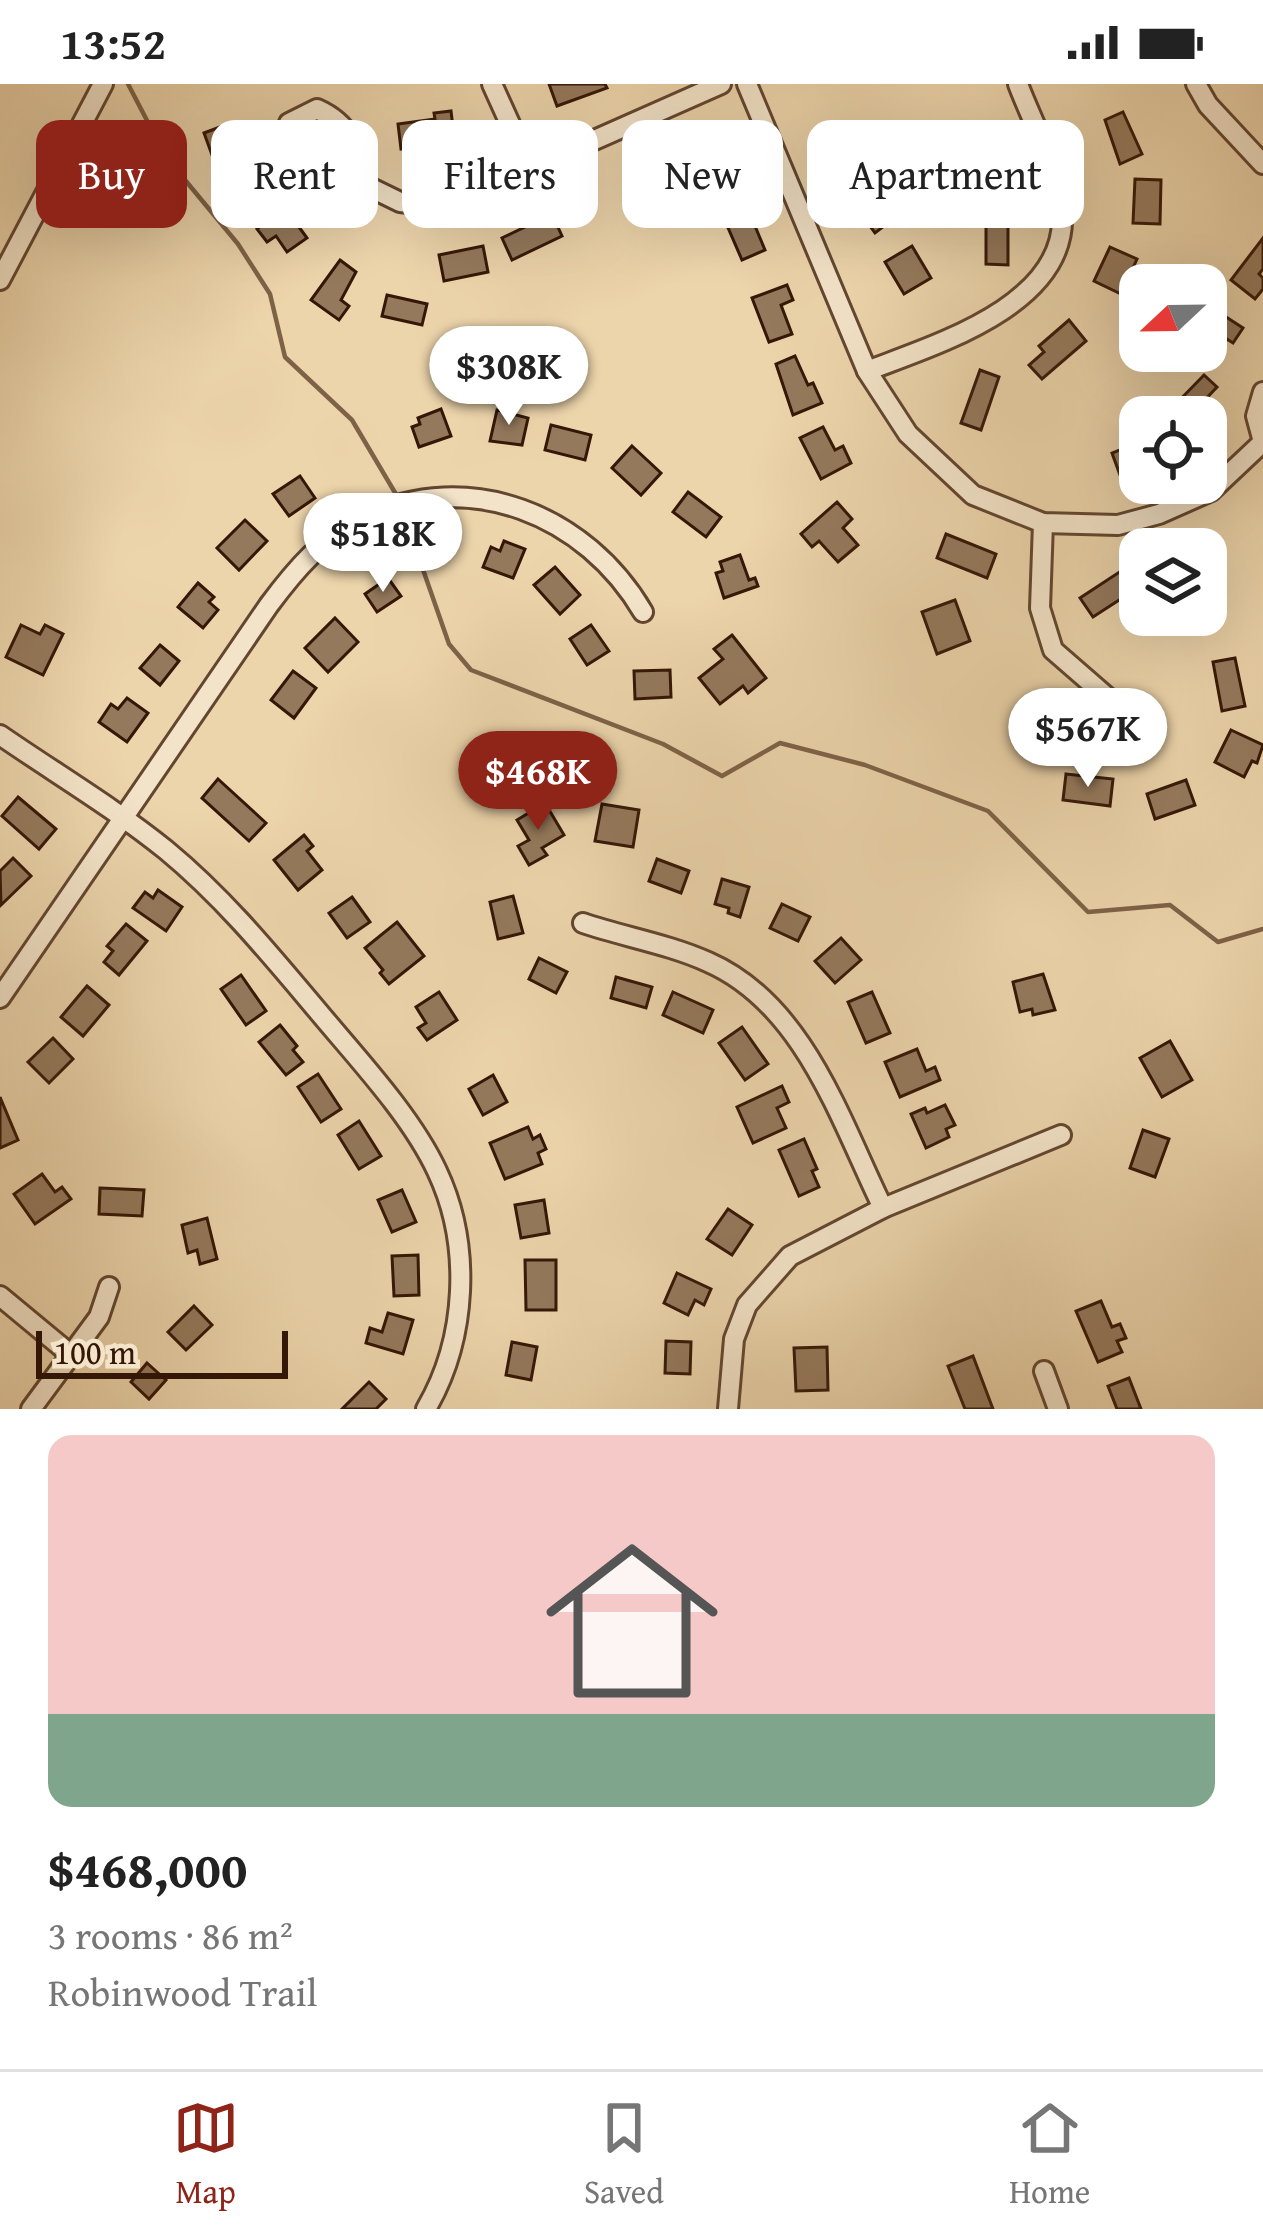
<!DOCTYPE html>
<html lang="en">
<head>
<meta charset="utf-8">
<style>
  body { margin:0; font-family:"Gentium Book Plus",serif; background:#f2f2f2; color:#222; height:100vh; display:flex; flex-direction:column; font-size:45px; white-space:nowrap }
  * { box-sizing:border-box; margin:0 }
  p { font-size:39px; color:#767676 }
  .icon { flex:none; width:66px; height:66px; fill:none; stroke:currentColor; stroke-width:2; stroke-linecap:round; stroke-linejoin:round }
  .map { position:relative; height:1325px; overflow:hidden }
  .panel { display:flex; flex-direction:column; background:#fff; flex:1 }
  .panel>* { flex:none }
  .banner { position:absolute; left:36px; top:36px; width:1191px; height:108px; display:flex; gap:24px }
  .needle { width:78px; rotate:248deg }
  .buttons { position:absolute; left:1119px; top:180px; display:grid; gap:24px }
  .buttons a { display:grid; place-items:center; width:108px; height:108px; border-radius:24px; background:#fff; box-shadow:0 12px 48px #0002; font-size:60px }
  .scale { position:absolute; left:36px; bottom:30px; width:252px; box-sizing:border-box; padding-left:12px; border:6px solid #351707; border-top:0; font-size:33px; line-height:42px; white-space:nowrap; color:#351707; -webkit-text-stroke:9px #f3e3c8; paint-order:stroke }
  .price { position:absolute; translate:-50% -102px; padding:0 27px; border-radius:42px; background:#fff; color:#222; font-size:39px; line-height:78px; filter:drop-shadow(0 3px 6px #0008) }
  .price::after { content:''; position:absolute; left:50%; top:72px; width:36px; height:27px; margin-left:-18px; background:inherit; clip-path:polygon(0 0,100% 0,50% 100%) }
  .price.current { background:#8f2418; color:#fff }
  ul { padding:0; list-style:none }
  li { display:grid; align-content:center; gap:24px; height:636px; padding:0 48px }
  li+li { border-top:3px solid #e0e0e0 }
  li span { display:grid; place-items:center; height:372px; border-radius:24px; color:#555 }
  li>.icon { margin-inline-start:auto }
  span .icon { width:216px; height:216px; fill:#fffc; stroke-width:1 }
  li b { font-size:51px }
  .chip { padding:0 42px; border-radius:24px; background:#fff; box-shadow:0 12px 48px #0002; font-size:42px; line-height:108px }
  .chip.current { background:#8f2418; color:#fff }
  .status { display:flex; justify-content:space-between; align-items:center; height:84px; padding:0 60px; background:#fff; direction:ltr }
  .status svg { height:33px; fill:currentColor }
  .tabs { display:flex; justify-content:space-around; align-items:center; height:168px; border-top:3px solid #e0e0e0; background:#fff; font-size:33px; color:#767676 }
  .tabs a { display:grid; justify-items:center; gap:6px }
  .tabs .current { color:#8f2418 }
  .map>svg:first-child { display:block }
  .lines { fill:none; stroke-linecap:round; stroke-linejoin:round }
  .stream { stroke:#7e6248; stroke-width:4.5 }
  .building { fill:#94795c; stroke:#351707; stroke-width:3 }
  .minor-casing { stroke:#634630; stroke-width:24 }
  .minor { stroke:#f3e3c8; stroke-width:18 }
</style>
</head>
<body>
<div class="status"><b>13:52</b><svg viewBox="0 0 49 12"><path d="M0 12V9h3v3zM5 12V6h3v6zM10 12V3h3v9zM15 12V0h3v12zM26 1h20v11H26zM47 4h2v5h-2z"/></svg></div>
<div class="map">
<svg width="1263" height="1325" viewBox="0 0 1263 1325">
  <rect width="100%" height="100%" fill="#ecd4ab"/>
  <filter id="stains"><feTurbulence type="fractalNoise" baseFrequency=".00167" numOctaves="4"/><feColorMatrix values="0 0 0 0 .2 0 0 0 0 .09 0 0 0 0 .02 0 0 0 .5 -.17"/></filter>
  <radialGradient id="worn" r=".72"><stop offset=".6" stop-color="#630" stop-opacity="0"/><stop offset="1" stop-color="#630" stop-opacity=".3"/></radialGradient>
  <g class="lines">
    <g class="stream">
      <polyline points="128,0 166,73 238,160 270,210 285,273 352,336 397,412"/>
      <polyline points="405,434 449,560 471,586 663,660 722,692 780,659 865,681 988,727 1088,828 1170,821 1218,858 1263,845"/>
    </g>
  </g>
  <g class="building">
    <polygon points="549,0 605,0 607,4 557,22"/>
    <polygon points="451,27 456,68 439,70 438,60 401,65 398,40 435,35 434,29"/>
    <polygon points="1123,28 1142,70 1120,80 1105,36"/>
    <polygon points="228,40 238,69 246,66 251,82 220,93 204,49"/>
    <polygon points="967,53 980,90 957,98 945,61"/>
    <polygon points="674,72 725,95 716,115 665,92"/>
    <polygon points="1135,95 1161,96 1160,140 1133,139"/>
    <polygon points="876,97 900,130 875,149 850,115"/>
    <polygon points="280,117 307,154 287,168 276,152 267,158 257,145 264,139 259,132"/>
    <polygon points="986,125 1008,126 1008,181 986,180"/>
    <polygon points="552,130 562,152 512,176 502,154"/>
    <polygon points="750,130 765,166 742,176 726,139"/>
    <polygon points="1263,154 1263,185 1259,190 1263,194 1263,205 1255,215 1231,196"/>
    <polygon points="483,162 488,188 444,197 439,171"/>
    <polygon points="912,162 931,194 904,210 885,178"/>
    <polygon points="1110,163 1137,175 1121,210 1094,197"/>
    <polygon points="340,176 356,188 341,216 349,222 339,236 311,216"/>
    <polygon points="787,201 793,216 781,221 792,250 769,258 752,214"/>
    <polygon points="387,211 427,220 422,241 382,232"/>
    <polygon points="1220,229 1243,244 1233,259 1227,255 1219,268 1206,260 1206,250"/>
    <polygon points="1069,236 1086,257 1042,295 1029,281 1044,268 1039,262"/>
    <polygon points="795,272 808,301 813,299 822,319 793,331 776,280"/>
    <polygon points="980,286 999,293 981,346 961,339"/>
    <polygon points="1204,291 1217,303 1201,320 1206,325 1199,333 1179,333 1171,325"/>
    <polygon points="441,325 451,352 419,363 412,343 420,340 418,334"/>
    <polygon points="497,326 528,334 522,361 490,357"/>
    <polygon points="551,341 591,351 585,376 545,366"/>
    <polygon points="823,343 835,366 843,362 851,379 821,395 800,354"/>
    <polygon points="1140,358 1140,383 1120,391 1112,369"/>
    <polygon points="632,362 661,389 641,411 612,384"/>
    <polygon points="300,392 315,414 289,432 273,410"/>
    <polygon points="688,408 721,433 706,453 673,428"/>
    <polygon points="837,418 852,435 843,444 858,461 838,478 819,457 812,463 801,450"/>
    <polygon points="245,436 267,457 239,486 217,464"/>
    <polygon points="946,450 996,470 987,494 937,474"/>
    <polygon points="504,457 525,465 513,494 483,483 491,463 500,467"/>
    <polygon points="1210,461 1221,482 1206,490 1206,465 1202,465"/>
    <polygon points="740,471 749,496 755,494 758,502 724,514 716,489 723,487 720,478"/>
    <polygon points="555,483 580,511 560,530 534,501"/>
    <polygon points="1121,487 1133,507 1093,533 1080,514"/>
    <polygon points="388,494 401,512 377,528 365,510"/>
    <polygon points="198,499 214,513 209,518 218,526 203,544 178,523"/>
    <polygon points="955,516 970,557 937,570 922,528"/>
    <polygon points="335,534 358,558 328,588 305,564"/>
    <polygon points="21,541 40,550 45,541 63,550 43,591 6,573"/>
    <polygon points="591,541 609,567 587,581 570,555"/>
    <polygon points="732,551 766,594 748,609 743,602 720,620 699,594 723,575 714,565"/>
    <polygon points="160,561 179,577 160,601 140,584"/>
    <polygon points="1235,574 1245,622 1222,627 1213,578"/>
    <polygon points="670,586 671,613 635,615 634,587"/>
    <polygon points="293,587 316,604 294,634 271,616"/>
    <polygon points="127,614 148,629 127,658 99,638 111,620 118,625"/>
    <polygon points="1231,646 1263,661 1257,679 1252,677 1244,693 1215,678"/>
    <polygon points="1066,690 1113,695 1110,722 1063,716"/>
    <polygon points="218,695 266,739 249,757 202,714"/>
    <polygon points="1186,696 1195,721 1155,735 1147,710"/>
    <polygon points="18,713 56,745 39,765 2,732"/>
    <polygon points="545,719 564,751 542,764 547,771 529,781 518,762 529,756 517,736"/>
    <polygon points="602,720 639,726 633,763 595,757"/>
    <polygon points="304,751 313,762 307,767 322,786 298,806 274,776"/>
    <polygon points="13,774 31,792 1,821 0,787"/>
    <polygon points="657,775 689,787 681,809 649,797"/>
    <polygon points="722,795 749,803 740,833 728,829 729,824 715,820"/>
    <polygon points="158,806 182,823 166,847 133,824 145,808 153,814"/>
    <polygon points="513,812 523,849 498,855 490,818"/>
    <polygon points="352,813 370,838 347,854 329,829"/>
    <polygon points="782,820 810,833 798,857 770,844"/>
    <polygon points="397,838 424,872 389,900 380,889 383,886 365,864"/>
    <polygon points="126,840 147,857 119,891 104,878 113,867 107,862"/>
    <polygon points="841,854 861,876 835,899 815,877"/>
    <polygon points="539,874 567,888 556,909 529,895"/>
    <polygon points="1043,890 1055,926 1033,931 1032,925 1020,928 1013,898"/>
    <polygon points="241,891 266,927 246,941 221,905"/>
    <polygon points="616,893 652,903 646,924 611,914"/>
    <polygon points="87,902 109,921 83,952 61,933"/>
    <polygon points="439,908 457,936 427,956 418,944 426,939 416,923"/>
    <polygon points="673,908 713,926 703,949 663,931"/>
    <polygon points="872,908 890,949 866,959 848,918"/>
    <polygon points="280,941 297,962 293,966 303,978 286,991 259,958"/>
    <polygon points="742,943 768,980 745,996 719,959"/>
    <polygon points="53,954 73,975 49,999 28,978"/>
    <polygon points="1170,957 1192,996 1162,1013 1140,974"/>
    <polygon points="917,965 926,987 935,983 940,996 900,1013 885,978"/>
    <polygon points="318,990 341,1025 321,1038 298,1003"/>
    <polygon points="493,991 507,1018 483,1031 469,1005"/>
    <polygon points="782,1002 789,1018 777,1024 786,1044 753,1059 737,1023"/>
    <polygon points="0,1013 18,1056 0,1064"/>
    <polygon points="945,1021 955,1041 946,1045 949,1053 926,1064 911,1030 925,1024 927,1029"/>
    <polygon points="359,1037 381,1072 359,1085 338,1051"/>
    <polygon points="528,1043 533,1055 540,1051 546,1065 538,1069 542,1080 505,1095 490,1059"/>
    <polygon points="1143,1046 1169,1055 1155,1093 1130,1084"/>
    <polygon points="804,1055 817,1085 812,1087 819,1103 799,1112 779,1066"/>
    <polygon points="42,1090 55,1108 62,1103 71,1115 35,1140 14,1110"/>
    <polygon points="100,1104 144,1106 142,1132 99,1130"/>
    <polygon points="402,1106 416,1138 392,1148 378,1116"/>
    <polygon points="544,1116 549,1149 521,1154 515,1121"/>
    <polygon points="728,1125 752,1141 732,1171 707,1155"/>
    <polygon points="207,1134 217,1175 200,1180 197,1166 188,1169 182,1141"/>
    <polygon points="418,1171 419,1211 394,1212 392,1172"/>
    <polygon points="525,1176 556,1176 556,1226 526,1226"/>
    <polygon points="677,1189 711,1205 704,1221 695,1216 688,1231 664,1219"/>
    <polygon points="1101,1217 1112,1243 1120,1240 1126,1254 1117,1257 1122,1268 1098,1278 1076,1227"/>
    <polygon points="194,1222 212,1241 186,1266 168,1248"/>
    <polygon points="388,1229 413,1236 403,1270 366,1259 370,1244 382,1248"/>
    <polygon points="666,1257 691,1258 690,1290 665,1289"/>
    <polygon points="512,1258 537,1263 531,1296 506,1291"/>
    <polygon points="827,1263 828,1306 796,1307 794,1264"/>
    <polygon points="973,1272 993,1325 965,1325 948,1282"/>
    <polygon points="147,1279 166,1296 149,1315 131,1298"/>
    <polygon points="1129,1294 1141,1325 1117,1325 1108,1302"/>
    <polygon points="369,1298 386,1315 376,1325 342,1325"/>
  </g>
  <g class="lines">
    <g class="minor-casing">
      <g id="minor">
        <polyline points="492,0 530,84"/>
        <polyline points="747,0 867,287 908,350 973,411 1043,439 1118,441 1159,430 1211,407 1263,358"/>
        <polyline points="1196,0 1208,21 1263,80"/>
        <path d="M317 25C348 39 361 64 359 98 321 101 314 95 288 68L289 39Z"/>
        <polyline points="359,98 400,118 443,123 721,0"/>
        <polyline points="0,196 103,0"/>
        <path d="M867 287C934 261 1066 222 1062 131 1060 88 1033 40 1018 0"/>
        <polyline points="1263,358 1256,332 1263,308"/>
        <polyline points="1043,439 1040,524 1053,566 1130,633"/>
        <path d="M0 651C55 689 114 724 166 766 223 813 269 869 317 926 356 973 411 1031 437 1087 472 1161 467 1255 426 1325"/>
        <path d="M583 839C624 853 668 860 708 878 804 920 840 1036 883 1124"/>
        <path d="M0 914 269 521C295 486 323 453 363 434 470 383 586 431 643 528"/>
        <polyline points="0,1212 70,1270"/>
        <polyline points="1044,1287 1058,1325"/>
        <polyline points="31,1325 99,1233 109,1203"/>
        <polyline points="728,1325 734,1255 747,1221 790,1172 883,1124 1061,1051"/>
      </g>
    </g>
    <use href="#minor" class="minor"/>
  </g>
  <rect width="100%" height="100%" filter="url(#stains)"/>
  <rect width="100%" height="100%" fill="url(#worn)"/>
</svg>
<div class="buttons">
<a><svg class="needle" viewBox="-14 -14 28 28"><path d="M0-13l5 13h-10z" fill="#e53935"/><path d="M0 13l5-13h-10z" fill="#767676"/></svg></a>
<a><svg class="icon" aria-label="locate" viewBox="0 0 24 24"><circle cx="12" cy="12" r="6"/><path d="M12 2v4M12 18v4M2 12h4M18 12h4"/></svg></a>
<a><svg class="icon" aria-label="layers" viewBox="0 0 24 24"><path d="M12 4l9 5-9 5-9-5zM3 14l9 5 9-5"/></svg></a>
</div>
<div class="scale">100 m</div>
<b class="price" style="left:509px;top:344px">$308K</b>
<b class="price" style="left:383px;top:511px">$518K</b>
<b class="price" style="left:1088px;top:706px">$567K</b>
<b class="price current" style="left:538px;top:749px">$468K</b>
<div class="banner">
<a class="chip current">Buy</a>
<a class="chip">Rent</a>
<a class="chip">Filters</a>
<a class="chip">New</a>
<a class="chip">Apartment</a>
</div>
</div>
<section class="panel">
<ul>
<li><span style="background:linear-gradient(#f6c9c9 75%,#7fa58c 0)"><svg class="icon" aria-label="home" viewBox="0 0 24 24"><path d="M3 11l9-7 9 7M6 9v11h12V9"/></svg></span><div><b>$468,000</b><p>3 rooms · 86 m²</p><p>Robinwood Trail</p></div></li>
</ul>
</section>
<nav class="tabs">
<a class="current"><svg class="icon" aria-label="map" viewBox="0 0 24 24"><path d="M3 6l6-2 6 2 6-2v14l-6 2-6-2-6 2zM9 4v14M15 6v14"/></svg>Map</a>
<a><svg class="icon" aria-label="saved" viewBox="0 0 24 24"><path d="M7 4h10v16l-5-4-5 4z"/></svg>Saved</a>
<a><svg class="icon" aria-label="home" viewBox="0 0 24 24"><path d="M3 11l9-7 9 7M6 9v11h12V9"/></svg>Home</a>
</nav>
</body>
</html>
